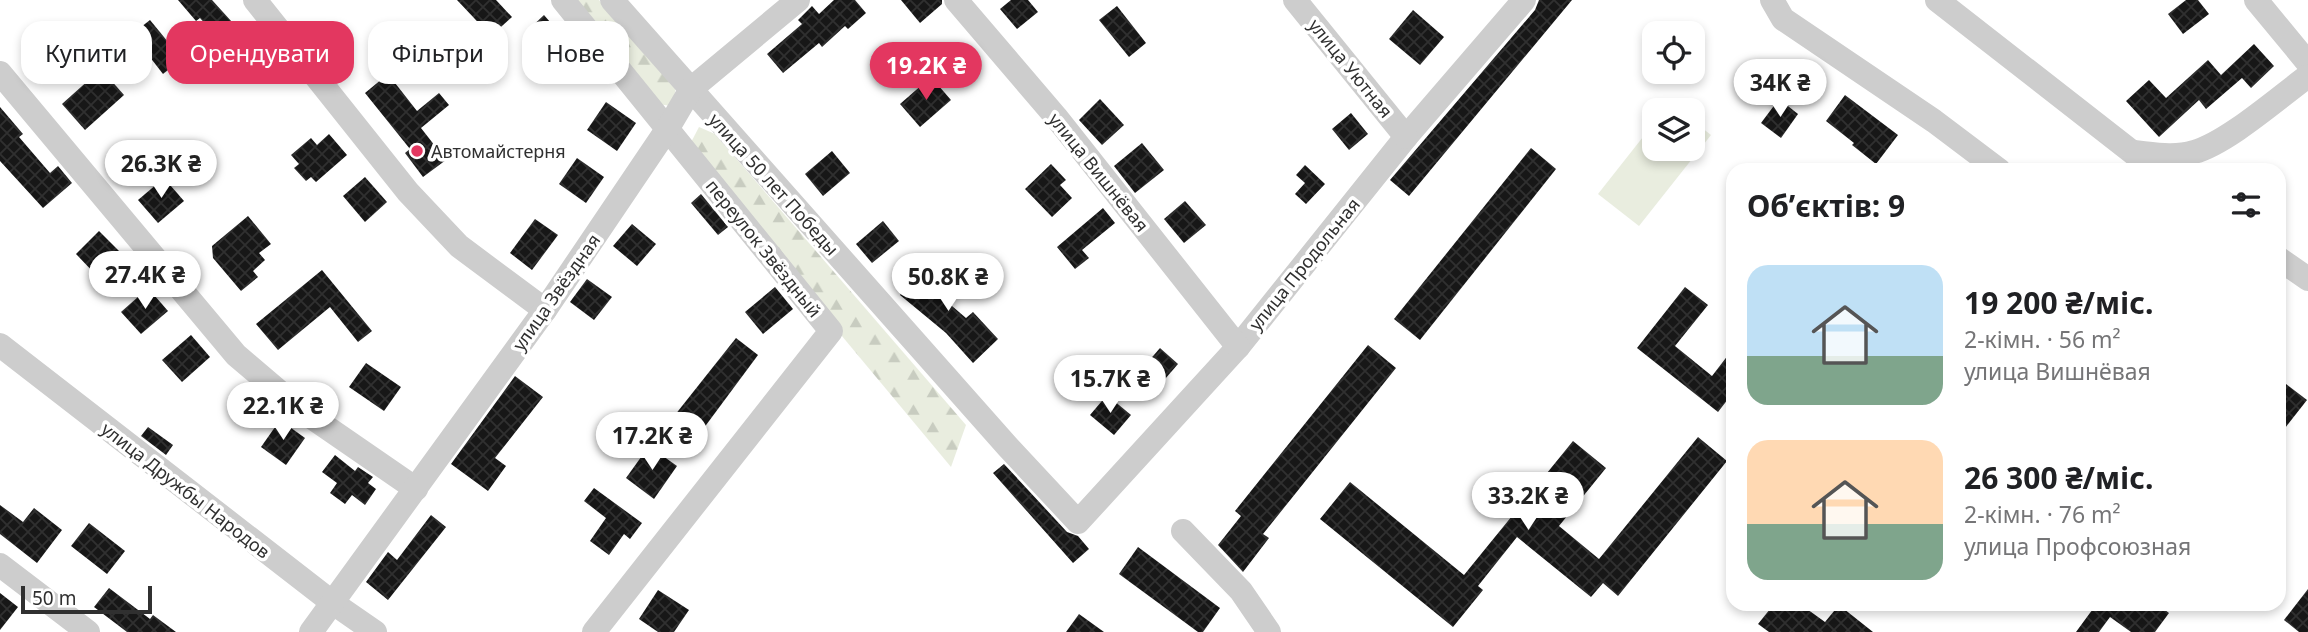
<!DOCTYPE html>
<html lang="uk">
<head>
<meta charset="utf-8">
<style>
  body { margin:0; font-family:"Noto Sans",sans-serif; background:#f2f2f2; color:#202124; height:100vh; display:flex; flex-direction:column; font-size:26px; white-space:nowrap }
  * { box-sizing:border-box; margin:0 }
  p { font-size:23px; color:#757577 }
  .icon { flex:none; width:38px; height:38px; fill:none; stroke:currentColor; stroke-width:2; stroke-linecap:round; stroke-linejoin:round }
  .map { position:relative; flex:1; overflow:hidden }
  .panel { position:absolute; left:1726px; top:163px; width:560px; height:448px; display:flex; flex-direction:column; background:#fff; border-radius:21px; box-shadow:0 4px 10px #0003 }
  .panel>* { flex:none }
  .banner { position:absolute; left:21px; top:21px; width:665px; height:63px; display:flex; gap:14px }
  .tools { position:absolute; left:1642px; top:21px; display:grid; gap:14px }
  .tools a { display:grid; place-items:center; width:63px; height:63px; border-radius:14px; background:#fff; box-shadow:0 4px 10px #0003; font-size:35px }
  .scale { position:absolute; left:21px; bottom:18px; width:131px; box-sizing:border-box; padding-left:7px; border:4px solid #303030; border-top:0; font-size:19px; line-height:24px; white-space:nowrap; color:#303030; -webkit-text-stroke:5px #fff; paint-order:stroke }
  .price { position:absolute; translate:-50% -60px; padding:0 16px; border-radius:24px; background:#fff; color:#222; font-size:23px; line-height:46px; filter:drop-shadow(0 2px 4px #0008) }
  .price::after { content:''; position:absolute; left:50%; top:42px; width:21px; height:16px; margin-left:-10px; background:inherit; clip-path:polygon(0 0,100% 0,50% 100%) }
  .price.current { background:#e33760; color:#fff }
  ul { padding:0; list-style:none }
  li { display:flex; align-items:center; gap:21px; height:175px; padding:0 21px }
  li span { display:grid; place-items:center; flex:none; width:196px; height:140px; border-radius:21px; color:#555 }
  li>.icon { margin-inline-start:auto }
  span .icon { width:84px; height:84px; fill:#fffc; stroke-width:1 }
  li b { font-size:30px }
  h2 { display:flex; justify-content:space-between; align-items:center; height:84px; padding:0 21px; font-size:30px }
  .tag { padding:0 24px; border-radius:21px; background:#fff; box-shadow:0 4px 10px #0003; font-size:24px; line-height:63px }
  .tag.current { background:#e33760; color:#fff }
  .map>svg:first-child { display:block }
  .grass { fill:#e9eddf }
  .forest { fill:url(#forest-firs) }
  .building { fill:url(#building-cross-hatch) }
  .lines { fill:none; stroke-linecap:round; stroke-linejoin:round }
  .minor { stroke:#cdcdcd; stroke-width:24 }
  .poi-dot { fill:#e33760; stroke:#fff; stroke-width:2.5 }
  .labels { text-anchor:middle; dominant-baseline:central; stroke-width:7; stroke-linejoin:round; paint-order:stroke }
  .street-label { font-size:18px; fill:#303030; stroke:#fff }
  .poi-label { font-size:18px; fill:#303030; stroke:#fff; text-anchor:start }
</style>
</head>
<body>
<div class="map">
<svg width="2308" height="632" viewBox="0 0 2308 632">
  <defs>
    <pattern id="forest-firs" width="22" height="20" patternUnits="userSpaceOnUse" patternTransform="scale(1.75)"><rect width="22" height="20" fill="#e9eddf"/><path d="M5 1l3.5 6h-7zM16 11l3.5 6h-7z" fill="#c8ccc0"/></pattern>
    <pattern id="building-cross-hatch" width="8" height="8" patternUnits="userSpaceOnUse" patternTransform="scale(1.75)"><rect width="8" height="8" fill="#171717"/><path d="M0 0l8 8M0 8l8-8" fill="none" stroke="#303030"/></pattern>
  </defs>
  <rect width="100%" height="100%" fill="#fff"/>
  <polygon class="grass" points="1692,120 1711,135 1639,226 1598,194 1654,123 1654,149 1692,149"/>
  <g class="forest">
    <polygon points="570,0 599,0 676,88 672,106 657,104"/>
    <polygon points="699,127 715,134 966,425 951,467 687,150"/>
  </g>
  <g class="building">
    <polygon points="178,0 212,0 232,22 216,36 200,18 196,21"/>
    <polygon points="457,0 496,0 512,17 491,36"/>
    <polygon points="834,0 855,0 866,13 848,29 845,26 822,47 819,43 783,73 767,54 802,24 798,20 812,6 819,14"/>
    <polygon points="901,0 942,0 942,4 920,23"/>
    <polygon points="1011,0 1028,0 1038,12 1017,29 1000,9"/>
    <polygon points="1539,0 1572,0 1409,196 1390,180 1535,10"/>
    <polygon points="2186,0 2198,0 2209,14 2183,34 2168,14"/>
    <polygon points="1117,6 1146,43 1129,57 1099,20"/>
    <polygon points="1413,10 1444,37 1420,65 1389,39"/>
    <polygon points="544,15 562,36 542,53 525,33"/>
    <polygon points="150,20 182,59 163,74 132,34"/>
    <polygon points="45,32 66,58 44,76 23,50"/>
    <polygon points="2254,44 2274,66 2251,88 2242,78 2206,109 2199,100 2159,137 2126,101 2149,80 2166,98 2208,60 2221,75"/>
    <polygon points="101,69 124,95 85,130 62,104"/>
    <polygon points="388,74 417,111 439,93 449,105 421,128 446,160 423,177 405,153 410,149 365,93"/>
    <polygon points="931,77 951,100 920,127 900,104"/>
    <polygon points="1845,95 1898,135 1876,164 1852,145 1854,143 1826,121"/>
    <polygon points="1100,99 1124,125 1102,145 1079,120"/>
    <polygon points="1779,99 1798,114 1781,138 1761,123"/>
    <polygon points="606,102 636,123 617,151 587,130"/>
    <polygon points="0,107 23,134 19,137 50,173 58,166 72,183 43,208 0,161"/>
    <polygon points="1351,113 1368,134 1349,150 1332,129"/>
    <polygon points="329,134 347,155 316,182 311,177 306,181 294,168 299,164 291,155 311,138 317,145"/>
    <polygon points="1142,143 1164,170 1135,193 1114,166"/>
    <polygon points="1531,148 1556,169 1420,340 1394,319"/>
    <polygon points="832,151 850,173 823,196 805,174"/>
    <polygon points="577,158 604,177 586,203 559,184"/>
    <polygon points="1051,164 1066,180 1060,185 1072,198 1052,217 1025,189"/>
    <polygon points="1305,165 1325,184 1306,204 1295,194 1305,183 1296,175"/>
    <polygon points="365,177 387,202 365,222 343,196"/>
    <polygon points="164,178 184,201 158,223 138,200"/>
    <polygon points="701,194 728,227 718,235 691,203"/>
    <polygon points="1185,201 1206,225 1184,243 1164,219"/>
    <polygon points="1103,208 1115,223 1082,250 1089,258 1075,269 1057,247"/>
    <polygon points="248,216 271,244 259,253 265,260 253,271 258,277 241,291 213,258 212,246"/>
    <polygon points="535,219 558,235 532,270 510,253"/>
    <polygon points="883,221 899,241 872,263 856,244"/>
    <polygon points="632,224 656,244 637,266 613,246"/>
    <polygon points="99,231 121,253 97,276 76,254"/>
    <polygon points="928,261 950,279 938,294 966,318 973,312 998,339 973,363 946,333 900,295"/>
    <polygon points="322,270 372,331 358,342 330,307 278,350 256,324"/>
    <polygon points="587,279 612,297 594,320 570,302"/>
    <polygon points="775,287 793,309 763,334 745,312"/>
    <polygon points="1685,287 1708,305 1675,346 1712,376 1732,350 1732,394 1718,412 1637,348"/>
    <polygon points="148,288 168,311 141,334 121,312"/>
    <polygon points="191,335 210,357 182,382 162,360"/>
    <polygon points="736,338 758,355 692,444 667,425"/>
    <polygon points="1368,345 1396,368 1263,534 1269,538 1243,572 1218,545 1241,516 1235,511"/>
    <polygon points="1160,348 1178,364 1152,394 1134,378"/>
    <polygon points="366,363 401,387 384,411 349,387"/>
    <polygon points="515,376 543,397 495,458 506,466 488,491 451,464"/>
    <polygon points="2278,378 2307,400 2278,437"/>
    <polygon points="1107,395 1131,415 1114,435 1090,415"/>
    <polygon points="280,420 305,438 286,465 261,447"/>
    <polygon points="148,427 173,445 166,455 141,436"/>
    <polygon points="1698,437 1727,461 1618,596 1603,583 1591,597 1517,537 1478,586 1483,590 1453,627 1320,519 1350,482 1464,575 1573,441 1606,468 1559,526 1599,559"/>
    <polygon points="649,446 677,466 654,499 626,478"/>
    <polygon points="335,455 355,471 358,467 373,477 368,483 376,489 365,505 352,495 345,504 330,493 337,483 322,472"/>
    <polygon points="1004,464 1067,532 1078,536 1089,549 1073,563 993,473"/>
    <polygon points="594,488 642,523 630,539 624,534 609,555 590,541 606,518 584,501"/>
    <polygon points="0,505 23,522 34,508 62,530 37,563 0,534"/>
    <polygon points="431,515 446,527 388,600 366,582 388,552 397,560"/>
    <polygon points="89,523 125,551 107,574 71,546"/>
    <polygon points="1138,547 1220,608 1203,632 1198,632 1119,574"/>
    <polygon points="109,588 150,619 153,615 176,632 127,632 94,607"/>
    <polygon points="2308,589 2308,632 2299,632 2284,620"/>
    <polygon points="658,590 689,610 674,632 658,632 639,619"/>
    <polygon points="0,593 18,607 0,630"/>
    <polygon points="1774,604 1800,604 1825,622 1839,605 1873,632 1769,632 1758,624"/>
    <polygon points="2092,604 2157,604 2169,613 2155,632 2131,632 2110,617 2099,632 2076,632 2095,606"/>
    <polygon points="1079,614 1104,632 1066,632"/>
  </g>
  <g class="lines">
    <g class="minor">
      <polyline points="255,0 408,192 459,246 545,310"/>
      <polyline points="563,0 831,331 594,632"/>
      <polyline points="612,0 1008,447 1078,522 1238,347 1406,137 1524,0"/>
      <polyline points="956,0 1056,117 1238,347"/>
      <polyline points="1295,0 1406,137"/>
      <polyline points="1772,0 1783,19 1934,121 1999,170"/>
      <polyline points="1937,0 2155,170"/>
      <polyline points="2256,0 2308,63"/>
      <polyline points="0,73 236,355 297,407 416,489"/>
      <path d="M2134 152C2154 154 2174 158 2194 152 2227 143 2278 98 2308 76"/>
      <polyline points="2278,258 2308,279"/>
      <polyline points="0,345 333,603 375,632"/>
      <polyline points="1183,531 1241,591 1269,632"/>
      <polyline points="0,565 88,632"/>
      <polyline points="311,632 545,310 668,128 691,89 798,0"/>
    </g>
  </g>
  <circle class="poi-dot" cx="417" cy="151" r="7"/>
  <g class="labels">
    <g class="street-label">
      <text transform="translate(1351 68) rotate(51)">улица Уютная</text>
      <text transform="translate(1099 172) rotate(51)">улица Вишнёвая</text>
      <text transform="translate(774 184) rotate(48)">улица 50 лет Победы</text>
      <text transform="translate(764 248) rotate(51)">переулок Звёздный</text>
      <text transform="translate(1304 264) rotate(-51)">улица Продольная</text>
      <text transform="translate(556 292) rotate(-55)">улица Звёздная</text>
      <text transform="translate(186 490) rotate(38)">улица Дружбы Народов</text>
    </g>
    <g class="poi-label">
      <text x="431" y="151">Автомайстерня</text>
    </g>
  </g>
</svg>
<div class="tools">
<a><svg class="icon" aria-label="locate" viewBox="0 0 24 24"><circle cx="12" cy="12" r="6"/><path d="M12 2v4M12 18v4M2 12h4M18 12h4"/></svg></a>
<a><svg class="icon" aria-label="layers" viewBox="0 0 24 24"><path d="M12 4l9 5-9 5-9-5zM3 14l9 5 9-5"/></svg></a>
</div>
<div class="scale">50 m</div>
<b class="price current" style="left:926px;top:102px">19.2K ₴</b>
<b class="price" style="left:1780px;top:119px">34K ₴</b>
<b class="price" style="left:161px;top:200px">26.3K ₴</b>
<b class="price" style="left:145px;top:311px">27.4K ₴</b>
<b class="price" style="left:948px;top:313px">50.8K ₴</b>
<b class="price" style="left:1110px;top:415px">15.7K ₴</b>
<b class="price" style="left:283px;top:442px">22.1K ₴</b>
<b class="price" style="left:652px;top:472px">17.2K ₴</b>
<b class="price" style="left:1528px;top:532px">33.2K ₴</b>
<div class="banner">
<a class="tag">Купити</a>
<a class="tag current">Орендувати</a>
<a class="tag">Фільтри</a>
<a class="tag">Нове</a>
</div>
<section class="panel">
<h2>Об’єктів: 9<svg class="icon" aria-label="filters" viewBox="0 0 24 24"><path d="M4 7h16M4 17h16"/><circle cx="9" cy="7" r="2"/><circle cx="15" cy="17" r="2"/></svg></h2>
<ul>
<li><span style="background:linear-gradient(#bfe0f5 65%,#7fa58c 0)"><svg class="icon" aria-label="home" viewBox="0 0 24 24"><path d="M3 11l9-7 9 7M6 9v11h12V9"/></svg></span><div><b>19 200 ₴/міс.</b><p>2-кімн. · 56 m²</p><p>улица Вишнёвая</p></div></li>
<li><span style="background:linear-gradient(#ffd9b3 60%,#7fa58c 0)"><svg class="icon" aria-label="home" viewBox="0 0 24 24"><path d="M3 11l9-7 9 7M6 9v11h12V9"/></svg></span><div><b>26 300 ₴/міс.</b><p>2-кімн. · 76 m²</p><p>улица Профсоюзная</p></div></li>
</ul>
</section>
</div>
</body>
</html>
